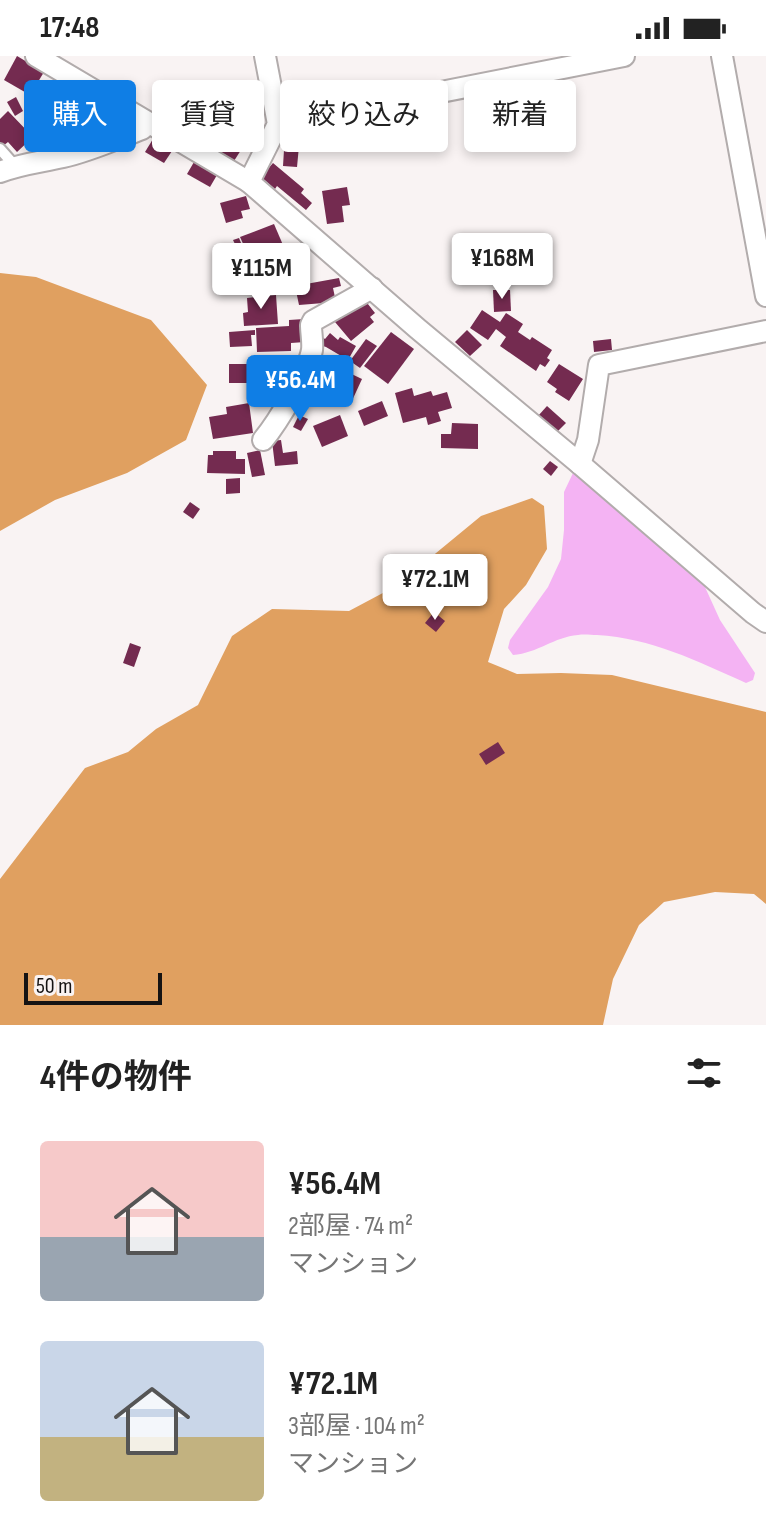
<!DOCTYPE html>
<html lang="ja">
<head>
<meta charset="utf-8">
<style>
  body { margin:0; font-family:"Sofia Sans Condensed","Noto Sans JP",sans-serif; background:#f6f6f6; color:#222; height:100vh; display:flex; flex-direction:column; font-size:30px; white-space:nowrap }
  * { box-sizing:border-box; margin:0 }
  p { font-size:26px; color:#767676 }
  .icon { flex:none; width:44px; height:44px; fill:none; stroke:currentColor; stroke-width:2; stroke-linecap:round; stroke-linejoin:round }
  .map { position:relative; height:969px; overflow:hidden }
  .side { display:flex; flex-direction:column; background:#fff; flex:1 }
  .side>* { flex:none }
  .banner { position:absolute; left:24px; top:24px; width:718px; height:72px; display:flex; gap:16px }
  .scale { position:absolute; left:24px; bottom:20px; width:138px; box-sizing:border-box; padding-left:8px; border:4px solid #151313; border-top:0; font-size:22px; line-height:28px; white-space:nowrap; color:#151313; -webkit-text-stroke:6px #f9f3f3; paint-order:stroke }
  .price { position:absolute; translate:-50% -68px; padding:0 18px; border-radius:8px; background:#fff; color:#222; font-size:26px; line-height:52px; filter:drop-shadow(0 2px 4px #0008) }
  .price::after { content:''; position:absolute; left:50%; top:48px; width:24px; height:18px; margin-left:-12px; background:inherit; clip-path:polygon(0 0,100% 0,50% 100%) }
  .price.on { background:#0f7ee5; color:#fff }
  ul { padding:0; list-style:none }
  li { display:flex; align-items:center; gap:24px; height:200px; padding:0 40px }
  li span { display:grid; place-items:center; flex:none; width:224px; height:160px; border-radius:8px; color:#555 }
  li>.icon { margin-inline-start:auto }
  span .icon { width:96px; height:96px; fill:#fffc; stroke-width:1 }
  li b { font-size:34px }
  h2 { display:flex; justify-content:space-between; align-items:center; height:96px; padding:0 40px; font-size:34px }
  .pill { padding:0 28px; border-radius:8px; background:#fff; box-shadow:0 4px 12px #0003; font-size:28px; line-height:72px }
  .pill.on { background:#0f7ee5; color:#fff }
  .status { display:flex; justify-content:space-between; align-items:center; height:56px; padding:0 40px; background:#fff; direction:ltr }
  .status svg { height:22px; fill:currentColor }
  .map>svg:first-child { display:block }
  .forest { fill:#e0a060 }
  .water { fill:#f4b3f3 }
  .building { fill:#742b50 }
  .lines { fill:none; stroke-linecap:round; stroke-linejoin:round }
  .lane-casing { stroke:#b2acac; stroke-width:14 }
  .street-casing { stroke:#b2acac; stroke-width:24 }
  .lane { stroke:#fff; stroke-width:10 }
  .street { stroke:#fff; stroke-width:20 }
</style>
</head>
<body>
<div class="status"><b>17:48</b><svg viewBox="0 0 49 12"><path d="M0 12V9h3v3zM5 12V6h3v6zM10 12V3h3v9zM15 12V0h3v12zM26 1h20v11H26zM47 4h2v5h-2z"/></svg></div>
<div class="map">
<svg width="766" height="969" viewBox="0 0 766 969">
  <rect width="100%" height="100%" fill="#f9f3f3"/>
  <g class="forest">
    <polygon points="0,217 36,221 151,264 207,329 186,384 127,417 55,444 0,475"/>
    <polygon points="532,442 544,450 547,493 526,529 504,553 488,606 517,618 561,617 612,619 766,656 766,848 754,838 715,836 664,846 639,869 613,923 603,969 0,969 0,823 85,712 128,696 156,673 198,649 232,580 272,553 349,555 396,530 481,460"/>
  </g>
  <path class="water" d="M573 417 705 531 720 564 755 617 753 624 746 627C697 605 651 582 597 579 591 579 584 578 578 579 554 581 538 597 513 599L508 592 510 584 548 531 561 503 564 474V436Z"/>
  <g class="building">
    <polygon points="17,0 44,16 30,39 4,24"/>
    <polygon points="62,35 67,57 36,63 31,41"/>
    <polygon points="16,41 23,55 15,60 7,46"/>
    <polygon points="89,43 93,51 97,49 102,58 109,55 116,69 110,72 108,69 100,73 98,70 87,75 75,49"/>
    <polygon points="8,55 33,81 17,96 8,86 3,90 0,87 0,63"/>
    <polygon points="73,57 78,80 47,87 42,64"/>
    <polygon points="233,61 256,72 246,90 224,78"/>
    <polygon points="285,78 300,79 297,111 283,110"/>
    <polygon points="218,80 241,94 234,105 211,92"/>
    <polygon points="153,83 172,95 164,107 145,96"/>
    <polygon points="194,106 217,119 210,131 187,118"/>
    <polygon points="273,107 304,133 301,137 312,147 306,154 277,130 275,133 261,121"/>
    <polygon points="347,131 350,149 342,150 344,166 327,168 322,135"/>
    <polygon points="246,140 250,153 241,155 243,162 226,167 220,147"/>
    <polygon points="274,168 283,189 250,203 240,181"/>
    <polygon points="239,182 246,199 241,201 233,184"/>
    <polygon points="270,216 274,231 248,237 244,221"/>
    <polygon points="339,222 341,230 333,232 336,246 299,249 295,230"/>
    <polygon points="241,223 244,237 236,239 233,225"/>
    <polygon points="493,234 510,234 511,255 494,256"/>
    <polygon points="276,239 278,268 244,270 243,257 248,256 247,242"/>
    <polygon points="364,243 375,257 370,261 374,266 351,285 335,266"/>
    <polygon points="482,254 500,266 506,257 523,268 518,276 530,284 532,281 552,294 547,302 550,304 545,311 540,308 536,315 500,290 506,281 496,273 488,284 470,272"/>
    <polygon points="304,263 305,286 291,287 291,295 257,296 256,272 289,270 289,264"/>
    <polygon points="255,274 255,279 251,279 252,290 230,291 229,276"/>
    <polygon points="467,274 482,289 470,300 455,286"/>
    <polygon points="391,276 414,293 388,328 364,310"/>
    <polygon points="330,277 338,284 340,281 356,290 348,304 326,291 317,288 322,281 325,283"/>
    <polygon points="366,283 377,290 360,312 350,305"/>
    <polygon points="611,283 612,294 594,296 593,285"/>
    <polygon points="320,303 362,323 350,349 307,328"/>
    <rect x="229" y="308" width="18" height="19"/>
    <polygon points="559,308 583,323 569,345 555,336 557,333 547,326"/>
    <polygon points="287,313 291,327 258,335 254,320"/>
    <polygon points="412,332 414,340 431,335 433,340 447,336 452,352 438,356 441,365 428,369 426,361 403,367 395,337"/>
    <polygon points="382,345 388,360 364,370 358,355"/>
    <polygon points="249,347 253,377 213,383 209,361 227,358 226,351"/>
    <polygon points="547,350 566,367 556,377 538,360"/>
    <polygon points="299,359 308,363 301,375 293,371"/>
    <polygon points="340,359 348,380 322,391 313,370"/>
    <polygon points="452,367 478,368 478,393 441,392 441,378 451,378"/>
    <polygon points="281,384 283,397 297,395 298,408 275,410 272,385"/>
    <polygon points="260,394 265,419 252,421 247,397"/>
    <polygon points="213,395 236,395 236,403 245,403 245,418 207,417 208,399 213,399"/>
    <polygon points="550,405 558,411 551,420 543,413"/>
    <polygon points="240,422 240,437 226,438 226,423"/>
    <polygon points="190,446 200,453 193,463 183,456"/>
    <polygon points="434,556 445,565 436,576 425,567"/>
    <polygon points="130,587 141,591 134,611 123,607"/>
    <polygon points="498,686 505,697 486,709 479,698"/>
  </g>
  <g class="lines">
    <g class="lane-casing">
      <polyline id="lane" points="0,93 15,110"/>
    </g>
    <g class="street-casing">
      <g id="street">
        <polyline points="36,0 249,126 418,273 580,408 753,557 766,566"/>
        <polyline points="722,0 766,240"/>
        <polyline points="278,68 624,0"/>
        <path d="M0 116C20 108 41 106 63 101 90 95 116 83 142 73L149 67"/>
        <polyline points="249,126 278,68 265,0"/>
        <path d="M263 384C278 366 308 316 312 294 313 286 311 277 311 269L313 265 372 232"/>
        <polyline points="580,408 588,384 599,309 766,275"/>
      </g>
    </g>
    <use href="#lane" class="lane"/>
    <use href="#street" class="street"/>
  </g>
</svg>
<div class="scale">50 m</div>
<b class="price" style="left:502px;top:245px">¥168M</b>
<b class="price" style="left:261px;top:255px">¥115M</b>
<b class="price on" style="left:300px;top:367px">¥56.4M</b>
<b class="price" style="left:435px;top:566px">¥72.1M</b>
<div class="banner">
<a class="pill on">購入</a>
<a class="pill">賃貸</a>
<a class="pill">絞り込み</a>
<a class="pill">新着</a>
</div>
</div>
<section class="side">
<h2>4件の物件<svg class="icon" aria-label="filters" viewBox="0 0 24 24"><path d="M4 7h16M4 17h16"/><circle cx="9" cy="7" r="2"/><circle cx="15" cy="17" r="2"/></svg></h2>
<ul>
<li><span style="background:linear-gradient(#f6c9c9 60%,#9aa5b1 0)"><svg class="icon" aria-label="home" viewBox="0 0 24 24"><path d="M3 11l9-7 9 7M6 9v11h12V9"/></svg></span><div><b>¥56.4M</b><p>2部屋 · 74 m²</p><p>マンション</p></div></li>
<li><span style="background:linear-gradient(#c9d6e8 60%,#c2b280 0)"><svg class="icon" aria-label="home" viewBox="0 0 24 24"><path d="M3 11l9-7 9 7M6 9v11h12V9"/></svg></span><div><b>¥72.1M</b><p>3部屋 · 104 m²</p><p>マンション</p></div></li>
</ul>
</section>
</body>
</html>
